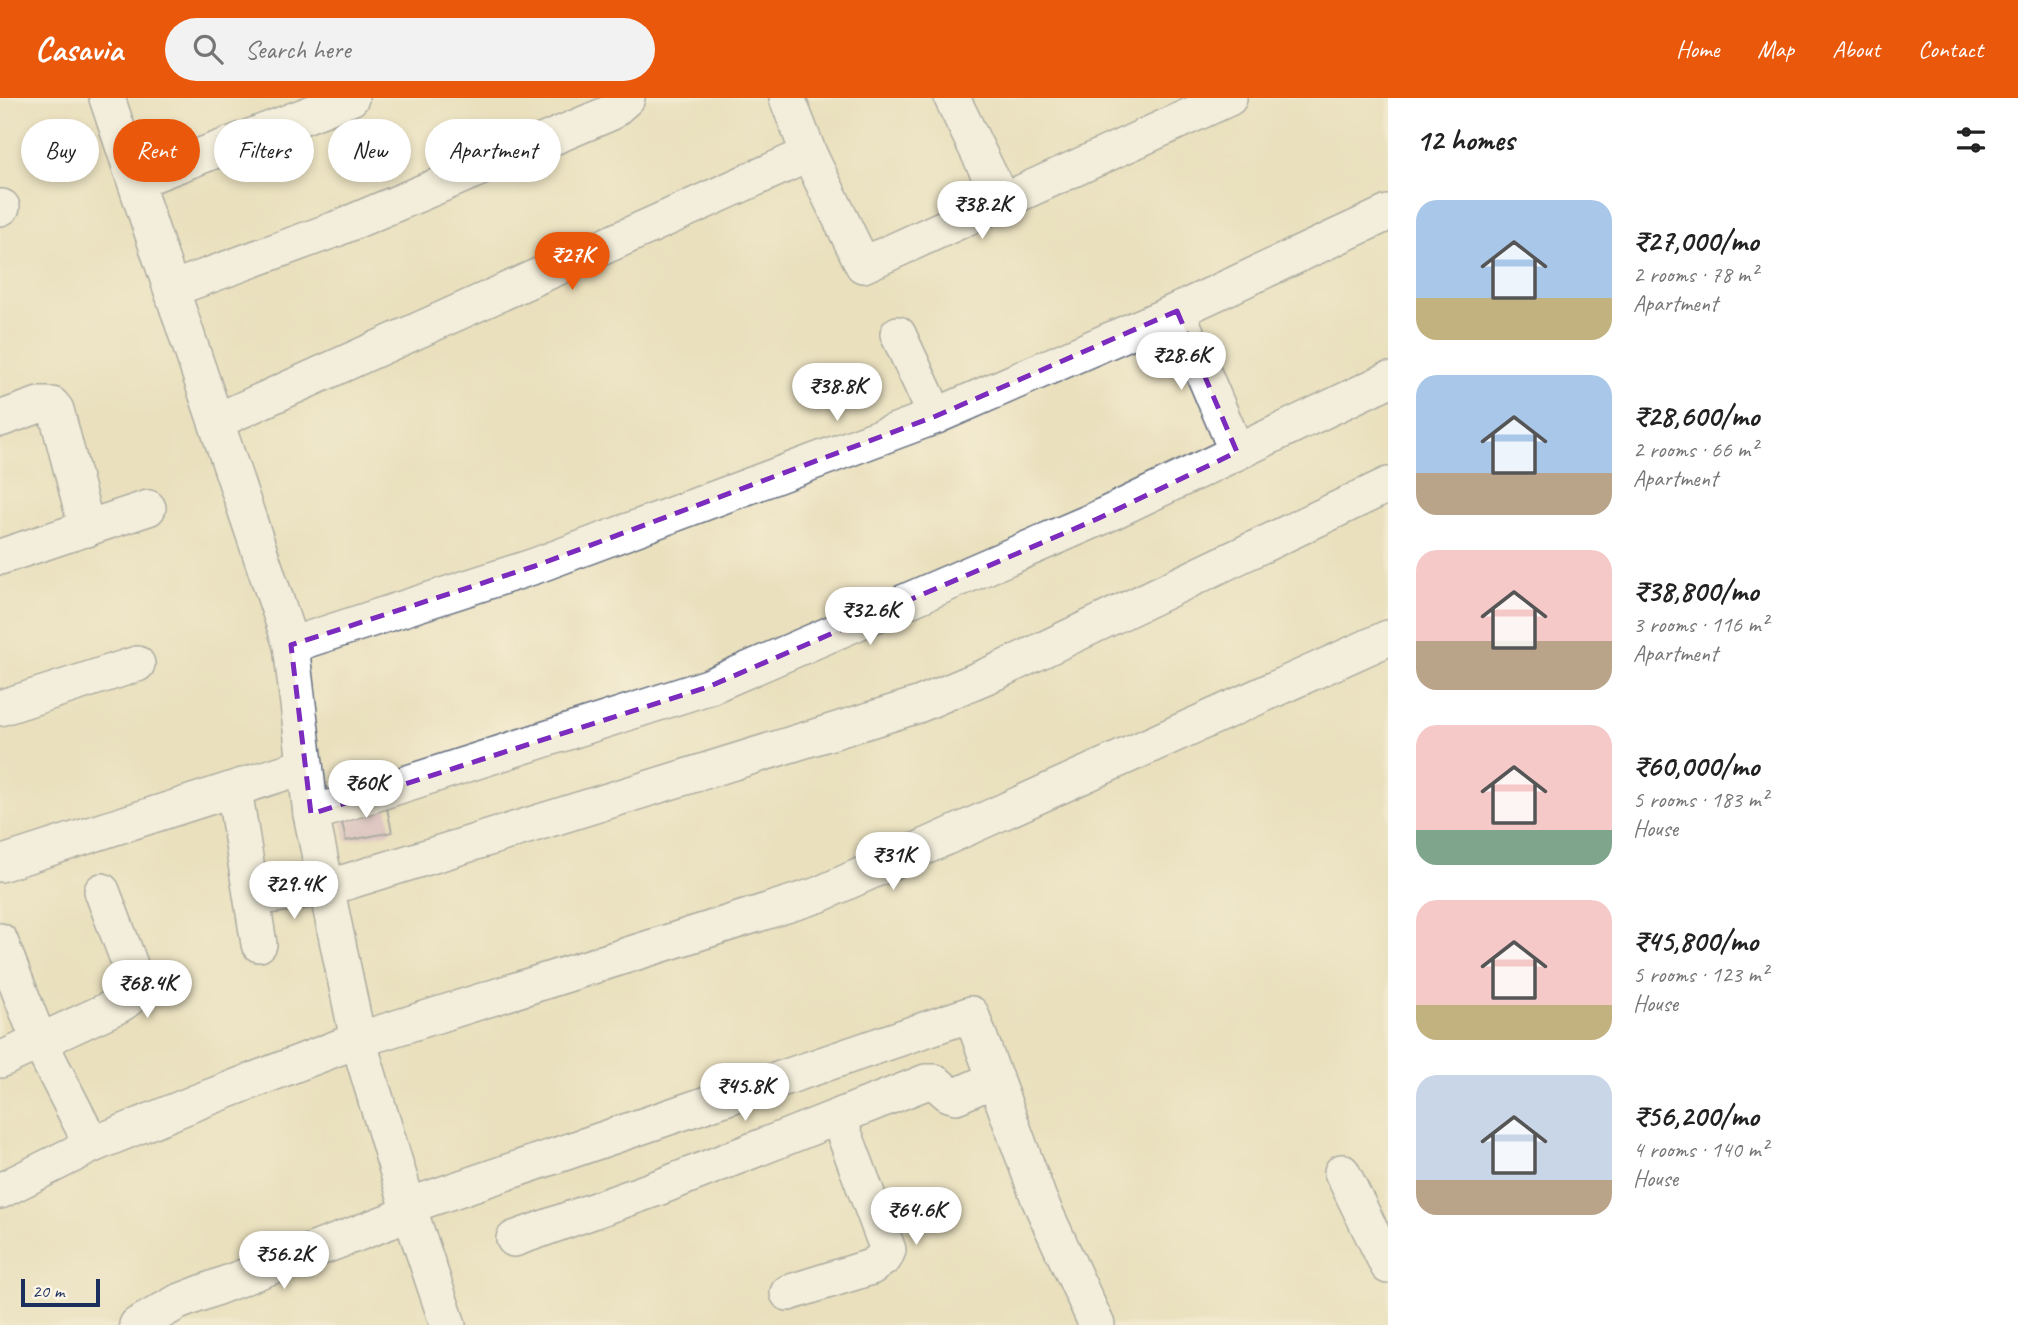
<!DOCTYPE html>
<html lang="en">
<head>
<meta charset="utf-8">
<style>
  body { margin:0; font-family:Caveat,sans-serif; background:#f2f2f2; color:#222; height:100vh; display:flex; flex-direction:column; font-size:26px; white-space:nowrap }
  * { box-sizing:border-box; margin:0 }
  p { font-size:23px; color:#767676 }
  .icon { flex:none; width:38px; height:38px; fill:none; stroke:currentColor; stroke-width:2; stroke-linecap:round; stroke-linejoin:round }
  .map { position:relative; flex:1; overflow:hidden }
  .details { display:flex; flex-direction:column; background:#fff; width:630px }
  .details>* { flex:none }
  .top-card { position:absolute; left:21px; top:21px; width:665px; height:63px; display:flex; gap:14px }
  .scale { position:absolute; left:21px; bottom:18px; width:79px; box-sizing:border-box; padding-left:7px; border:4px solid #1b2f5e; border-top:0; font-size:19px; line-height:24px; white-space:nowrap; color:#1b2f5e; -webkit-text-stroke:5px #fcf5e5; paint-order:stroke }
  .price { position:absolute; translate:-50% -60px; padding:0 16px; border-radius:24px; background:#fff; color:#222; font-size:23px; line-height:46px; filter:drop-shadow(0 2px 4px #0008) }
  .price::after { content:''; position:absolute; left:50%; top:42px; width:21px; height:16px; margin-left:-10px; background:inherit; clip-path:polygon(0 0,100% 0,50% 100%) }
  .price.current { background:#ea580c; color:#fff }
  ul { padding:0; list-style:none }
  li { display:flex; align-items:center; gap:21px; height:175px; padding:0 28px }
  li span { display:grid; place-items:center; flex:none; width:196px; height:140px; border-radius:21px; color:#555 }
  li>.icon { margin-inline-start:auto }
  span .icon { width:84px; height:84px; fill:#fffc; stroke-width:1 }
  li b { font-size:30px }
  h2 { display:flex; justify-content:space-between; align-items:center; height:84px; padding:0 28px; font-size:30px }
  .pill { padding:0 24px; border-radius:32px; background:#fff; box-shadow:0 4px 10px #0003; font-size:24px; line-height:63px }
  .pill.current { background:#ea580c; color:#fff }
  header { display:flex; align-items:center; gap:42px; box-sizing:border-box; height:98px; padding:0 35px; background:#ea580c; color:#fff }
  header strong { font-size:33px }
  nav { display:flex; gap:38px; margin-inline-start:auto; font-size:24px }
  .search { width:490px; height:63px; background:#f2f2f2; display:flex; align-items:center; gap:18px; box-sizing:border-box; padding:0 24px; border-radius:38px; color:#767676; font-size:26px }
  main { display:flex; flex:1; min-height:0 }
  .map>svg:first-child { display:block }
  .building { fill:#cc9dc5 }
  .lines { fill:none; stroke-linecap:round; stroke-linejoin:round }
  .minor-casing { stroke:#636d7f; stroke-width:38 }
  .minor { stroke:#fff; stroke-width:35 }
  .marked { fill:none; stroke:#7b2cbf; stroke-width:5; stroke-dasharray:14 9; stroke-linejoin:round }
</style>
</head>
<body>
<header>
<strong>Casavia</strong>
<div class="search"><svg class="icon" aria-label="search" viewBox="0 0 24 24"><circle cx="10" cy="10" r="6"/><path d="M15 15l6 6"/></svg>Search here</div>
<nav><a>Home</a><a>Map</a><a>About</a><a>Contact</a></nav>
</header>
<main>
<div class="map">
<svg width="1388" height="1227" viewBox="0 0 1388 1227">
  <rect width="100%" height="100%" fill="#fcf5e5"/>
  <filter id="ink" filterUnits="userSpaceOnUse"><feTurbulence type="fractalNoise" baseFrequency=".0143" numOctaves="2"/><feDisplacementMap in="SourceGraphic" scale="14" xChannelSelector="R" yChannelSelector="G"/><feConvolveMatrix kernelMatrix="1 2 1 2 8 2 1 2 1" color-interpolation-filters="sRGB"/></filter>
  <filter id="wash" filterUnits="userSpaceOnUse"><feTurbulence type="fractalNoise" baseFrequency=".00686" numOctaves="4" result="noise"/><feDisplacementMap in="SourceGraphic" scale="28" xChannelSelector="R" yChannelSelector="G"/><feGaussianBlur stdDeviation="1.57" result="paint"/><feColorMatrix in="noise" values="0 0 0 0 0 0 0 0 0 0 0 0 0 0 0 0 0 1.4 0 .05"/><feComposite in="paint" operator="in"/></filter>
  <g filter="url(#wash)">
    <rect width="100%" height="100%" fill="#eae0bd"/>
    <g id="blocks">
      <polygon class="building" points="385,701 392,734 346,743 339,710"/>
    </g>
  </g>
  <g filter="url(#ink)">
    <use href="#blocks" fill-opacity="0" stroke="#636d7f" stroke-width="2"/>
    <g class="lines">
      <g class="minor-casing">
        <g id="minor">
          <polyline points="107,0 291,547 311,716 358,942 408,1108 448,1227"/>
          <polyline points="952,0 1002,103"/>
          <polyline points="809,56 863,167 1229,0"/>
          <polyline points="136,83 351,0"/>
          <polyline points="0,110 2,109"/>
          <polyline points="172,191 336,131 610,15 627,0"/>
          <polyline points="1177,213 1237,354"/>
          <polyline points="898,236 936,318"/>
          <polyline points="0,321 39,307 52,307 56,312 87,431"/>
          <polyline points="217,323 809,56 787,0"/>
          <polyline points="0,459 148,410"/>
          <polyline points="291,547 535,468 936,318 1177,213 1388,115"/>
          <polyline points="0,610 137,566"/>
          <polyline points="234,691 259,846"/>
          <polyline points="311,716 708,589 1097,421 1388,282"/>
          <polyline points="0,766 305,668"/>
          <polyline points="253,800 327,790 918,607 996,574 1388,387"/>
          <polyline points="0,843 39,943 92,1047"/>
          <path d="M0 962 119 907C131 900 137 895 135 880L102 793"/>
          <polyline points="1342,1074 1388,1168"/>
          <polyline points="0,1093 92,1047 197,1004 358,942 818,797 1388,540"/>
          <polyline points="408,1108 971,916 1039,1101 1097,1227"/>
          <polyline points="514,1141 660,1089 926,984 935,984 949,996 956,998 995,981"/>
          <polyline points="788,1195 871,1169 885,1159 888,1152 838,1019"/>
          <polyline points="137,1227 178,1204 411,1115"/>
        </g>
      </g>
      <use href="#minor" class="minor"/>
    </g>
  </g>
  <path d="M0 0H1388V1227H0ZM1177 213 1237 354 1097 421 708 589 311 716 291 547 535 468 936 318Z" fill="#eae0bd" fill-opacity=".55" fill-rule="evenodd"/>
  <path class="marked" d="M1177 213 1237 354 1097 421 708 589 311 716 291 547 535 468 936 318Z"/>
</svg>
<div class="scale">20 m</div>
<b class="price" style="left:982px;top:143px">₹38.2K</b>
<b class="price current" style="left:572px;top:194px">₹27K</b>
<b class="price" style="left:1181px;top:294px">₹28.6K</b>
<b class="price" style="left:837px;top:325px">₹38.8K</b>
<b class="price" style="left:870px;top:549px">₹32.6K</b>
<b class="price" style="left:366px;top:722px">₹60K</b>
<b class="price" style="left:893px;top:794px">₹31K</b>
<b class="price" style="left:294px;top:823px">₹29.4K</b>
<b class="price" style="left:147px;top:922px">₹68.4K</b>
<b class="price" style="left:745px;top:1025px">₹45.8K</b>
<b class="price" style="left:916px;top:1149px">₹64.6K</b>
<b class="price" style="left:284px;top:1193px">₹56.2K</b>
<div class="top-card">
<a class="pill">Buy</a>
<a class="pill current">Rent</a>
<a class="pill">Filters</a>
<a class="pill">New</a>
<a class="pill">Apartment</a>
</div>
</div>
<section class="details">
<h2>12 homes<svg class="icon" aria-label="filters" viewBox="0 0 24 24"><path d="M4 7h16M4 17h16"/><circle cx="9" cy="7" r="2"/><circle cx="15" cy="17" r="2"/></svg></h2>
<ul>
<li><span style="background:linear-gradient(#a9c7e8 70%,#c2b280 0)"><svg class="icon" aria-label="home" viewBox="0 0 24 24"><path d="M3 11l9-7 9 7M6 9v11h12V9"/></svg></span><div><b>₹27,000/mo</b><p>2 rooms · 78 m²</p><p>Apartment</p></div></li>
<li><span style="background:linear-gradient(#a9c7e8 70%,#b9a48a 0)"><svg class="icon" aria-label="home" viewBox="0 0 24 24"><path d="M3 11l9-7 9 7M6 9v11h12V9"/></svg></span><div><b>₹28,600/mo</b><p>2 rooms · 66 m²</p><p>Apartment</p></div></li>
<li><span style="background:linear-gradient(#f6c9c9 65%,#b9a48a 0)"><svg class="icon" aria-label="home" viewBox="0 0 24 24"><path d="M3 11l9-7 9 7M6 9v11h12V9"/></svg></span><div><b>₹38,800/mo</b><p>3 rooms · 116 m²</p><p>Apartment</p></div></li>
<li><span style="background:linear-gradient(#f6c9c9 75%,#7fa58c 0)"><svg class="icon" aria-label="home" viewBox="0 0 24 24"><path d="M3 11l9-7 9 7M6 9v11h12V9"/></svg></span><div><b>₹60,000/mo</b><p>5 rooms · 183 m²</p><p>House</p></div></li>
<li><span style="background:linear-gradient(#f6c9c9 75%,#c2b280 0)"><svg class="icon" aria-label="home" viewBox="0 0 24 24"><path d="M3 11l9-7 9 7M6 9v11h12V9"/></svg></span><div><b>₹45,800/mo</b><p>5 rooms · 123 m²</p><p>House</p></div></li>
<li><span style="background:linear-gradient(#c9d6e8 75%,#b9a48a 0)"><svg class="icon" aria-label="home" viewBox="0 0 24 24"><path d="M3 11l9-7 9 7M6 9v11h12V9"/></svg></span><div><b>₹56,200/mo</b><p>4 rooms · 140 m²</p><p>House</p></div></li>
</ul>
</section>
</main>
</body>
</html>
